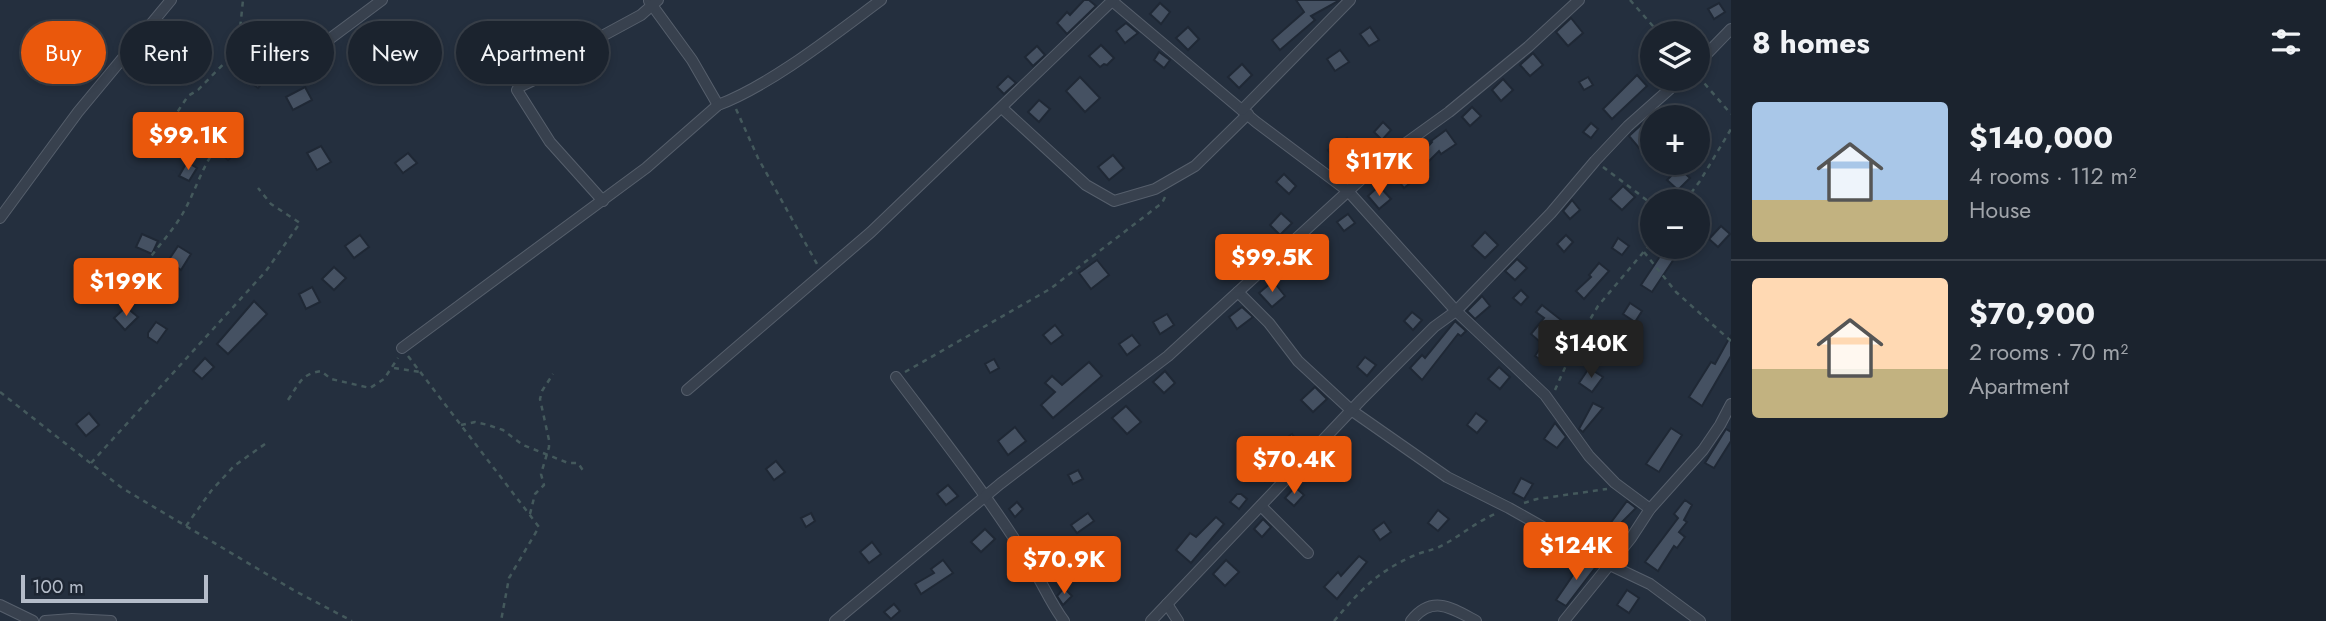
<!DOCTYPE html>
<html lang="en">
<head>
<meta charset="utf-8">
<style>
  body { margin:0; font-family:Jost,sans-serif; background:#282f3a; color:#f1f3f6; height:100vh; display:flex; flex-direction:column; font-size:26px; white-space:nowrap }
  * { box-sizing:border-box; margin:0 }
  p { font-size:23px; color:#a0a4aa }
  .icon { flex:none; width:38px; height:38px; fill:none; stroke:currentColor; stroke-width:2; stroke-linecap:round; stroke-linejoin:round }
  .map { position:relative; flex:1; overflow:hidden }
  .sheet { display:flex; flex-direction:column; background:#1b232e; width:595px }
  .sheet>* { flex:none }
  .hud { position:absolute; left:21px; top:21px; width:665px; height:63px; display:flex; gap:14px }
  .fabs { position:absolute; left:1640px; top:21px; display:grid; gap:14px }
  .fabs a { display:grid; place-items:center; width:70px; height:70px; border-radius:50%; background:#1b232e; box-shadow:0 4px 10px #0003,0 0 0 2px #39404a; font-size:35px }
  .scale { position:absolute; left:21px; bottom:18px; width:187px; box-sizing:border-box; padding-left:7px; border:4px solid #b4bcc9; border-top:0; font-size:19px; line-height:24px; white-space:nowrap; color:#b4bcc9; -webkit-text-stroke:5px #1d2633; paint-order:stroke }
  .price { position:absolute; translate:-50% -60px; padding:0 16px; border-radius:7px; background:#ea580c; color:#fff; font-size:23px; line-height:46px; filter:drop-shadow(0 2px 4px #0008) }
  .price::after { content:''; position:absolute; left:50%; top:42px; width:21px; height:16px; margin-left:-10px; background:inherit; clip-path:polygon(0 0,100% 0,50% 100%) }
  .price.current { background:#222; color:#fff }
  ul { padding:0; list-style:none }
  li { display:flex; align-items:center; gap:21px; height:175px; padding:0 21px }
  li+li { border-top:2px solid #39404a }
  li span { display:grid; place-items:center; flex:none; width:196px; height:140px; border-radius:7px; color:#555 }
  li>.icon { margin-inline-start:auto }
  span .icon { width:84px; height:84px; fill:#fffc; stroke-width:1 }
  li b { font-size:30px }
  h2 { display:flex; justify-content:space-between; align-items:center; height:84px; padding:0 21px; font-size:30px }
  .chip { padding:0 24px; border-radius:32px; background:#1b232e; box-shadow:0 4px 10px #0003,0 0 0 2px #39404a; font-size:24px; line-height:63px }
  .chip.current { background:#ea580c; color:#fff }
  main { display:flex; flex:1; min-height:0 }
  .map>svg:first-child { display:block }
  .building { fill:#455162; stroke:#1f2835; stroke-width:2 }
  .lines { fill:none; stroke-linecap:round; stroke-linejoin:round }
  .minor-casing { stroke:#565f6c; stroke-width:12 }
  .path { stroke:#44595c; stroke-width:2.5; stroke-dasharray:5 5; stroke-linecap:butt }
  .minor { stroke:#38414e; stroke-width:10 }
</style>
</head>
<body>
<main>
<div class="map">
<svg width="1731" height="621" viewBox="0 0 1731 621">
  <rect width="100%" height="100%" fill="#242f3e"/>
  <g class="building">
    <polygon points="1084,0 1089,0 1096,6 1067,34 1057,23 1067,12 1070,15"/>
    <polygon points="1296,0 1340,0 1311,16 1315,20 1280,50 1272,40 1304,12"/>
    <polygon points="1160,3 1170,12 1161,24 1150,14"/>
    <polygon points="1719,3 1725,12 1714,19 1708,9"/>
    <polygon points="1571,18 1583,33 1568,46 1556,32"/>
    <polygon points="1126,23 1138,33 1125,43 1116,31"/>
    <polygon points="1188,27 1199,39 1188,50 1176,38"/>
    <polygon points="1370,27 1379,40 1369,46 1360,34"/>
    <polygon points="1101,45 1114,58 1107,65 1104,64 1100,67 1089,56"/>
    <polygon points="1037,46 1045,55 1033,66 1025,57"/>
    <polygon points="1340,50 1349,62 1335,71 1327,59"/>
    <polygon points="1159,52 1170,60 1164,68 1154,60"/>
    <polygon points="1533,53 1543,65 1530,76 1520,65"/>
    <polygon points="248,62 267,78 258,88 239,73"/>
    <polygon points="1242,64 1252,75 1239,88 1228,77"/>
    <polygon points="1637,75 1647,86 1612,119 1603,109"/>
    <polygon points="1008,76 1016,83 1004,94 997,87"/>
    <polygon points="1080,77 1100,98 1085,112 1066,91"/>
    <polygon points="1588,77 1593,85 1584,90 1579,82"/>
    <polygon points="1503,79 1513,90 1501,101 1492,90"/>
    <polygon points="305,87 312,100 293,110 286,97"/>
    <polygon points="1039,100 1050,109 1039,122 1028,112"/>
    <polygon points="1472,107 1481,116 1470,126 1462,117"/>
    <polygon points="206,121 225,141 228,137 239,149 228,160 208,140 204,144 194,133"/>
    <polygon points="1383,122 1391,130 1382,140 1374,132"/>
    <polygon points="1591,123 1598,129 1591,138 1583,132"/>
    <polygon points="1642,124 1652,139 1639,148 1629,136"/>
    <polygon points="1446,130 1456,144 1441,154 1439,151 1416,174 1418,177 1404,188 1395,176 1413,163 1432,142 1431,141"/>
    <polygon points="1347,138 1356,153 1337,165 1328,150"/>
    <polygon points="321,146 331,162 317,170 307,153"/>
    <polygon points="408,153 417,163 403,173 395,163"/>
    <polygon points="1113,155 1124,168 1109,180 1098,167"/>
    <polygon points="187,162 197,168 189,181 179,176"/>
    <polygon points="1679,168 1690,178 1678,190 1667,180"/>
    <polygon points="1284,174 1296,186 1289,194 1276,182"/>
    <polygon points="1379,186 1391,199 1379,209 1368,196"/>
    <polygon points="1623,186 1635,197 1622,210 1610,199"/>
    <polygon points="1572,200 1580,210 1570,219 1563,211"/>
    <polygon points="1281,213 1292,223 1280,235 1270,225"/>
    <polygon points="1348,214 1355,223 1344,231 1337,222"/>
    <polygon points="1721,226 1730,234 1718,247 1709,239"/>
    <polygon points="1485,232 1498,245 1485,258 1472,246"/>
    <polygon points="142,234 158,241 152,254 136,247"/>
    <polygon points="360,235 369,247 354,258 345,246"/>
    <polygon points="1566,235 1573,242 1564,252 1557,244"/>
    <polygon points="1618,238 1629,246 1622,255 1612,248"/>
    <polygon points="178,246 191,254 181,270 168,261"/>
    <polygon points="1666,247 1682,247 1652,292 1641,285"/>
    <polygon points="1244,252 1253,262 1241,272 1232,262"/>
    <polygon points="1517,259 1527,268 1515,280 1505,271"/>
    <polygon points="1097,260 1109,275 1091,289 1079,273"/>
    <polygon points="1599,263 1609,271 1584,299 1576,291 1591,277 1589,275"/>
    <polygon points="334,267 346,278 334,290 322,279"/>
    <polygon points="1273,281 1285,296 1272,307 1259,293"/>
    <polygon points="312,287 320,302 306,309 299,294"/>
    <polygon points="1521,290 1528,297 1521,305 1513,298"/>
    <polygon points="1482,296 1490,306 1475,319 1467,311"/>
    <polygon points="254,301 267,314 228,354 217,344"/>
    <polygon points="1630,303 1642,311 1635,322 1623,314"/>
    <polygon points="1542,305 1570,327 1548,349 1531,334 1544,318 1536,312"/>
    <polygon points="126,307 138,317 125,330 114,318"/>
    <polygon points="1242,307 1253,317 1237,329 1229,317"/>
    <polygon points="1412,312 1422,320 1413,330 1404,321"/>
    <polygon points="1167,314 1174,325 1160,334 1153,322"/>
    <polygon points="1455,321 1466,331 1461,336 1458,334 1422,380 1410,368 1422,355 1425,358"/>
    <polygon points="156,322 167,329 157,343 148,337 148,333"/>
    <polygon points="1055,325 1063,335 1051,344 1043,335"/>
    <polygon points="1132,335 1140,345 1127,355 1119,344"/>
    <polygon points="1731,335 1731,356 1702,406 1689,397 1711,362 1715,364"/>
    <polygon points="1542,345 1553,352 1546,363 1535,356"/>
    <polygon points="1365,357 1376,365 1367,376 1357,367"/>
    <polygon points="205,358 214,367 202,379 193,371"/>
    <polygon points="994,359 999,368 990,373 985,364"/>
    <polygon points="1089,362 1102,376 1053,418 1041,405 1055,392 1045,383 1052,376 1062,385"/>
    <polygon points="1499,367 1510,377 1500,389 1488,379"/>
    <polygon points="1589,368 1603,377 1592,392 1579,383"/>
    <polygon points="1165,371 1175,383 1164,393 1153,382"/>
    <polygon points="1315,387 1327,399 1313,412 1301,400"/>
    <polygon points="1593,403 1603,408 1583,432 1579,429"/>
    <polygon points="1126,406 1141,422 1127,434 1112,418"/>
    <polygon points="89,413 99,425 86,436 76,424"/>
    <polygon points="1476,413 1487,421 1477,433 1467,425"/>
    <polygon points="1555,423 1566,437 1557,448 1544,439"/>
    <polygon points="1015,427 1026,441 1008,455 998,441"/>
    <polygon points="1671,428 1682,435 1659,472 1646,464"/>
    <polygon points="1726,429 1731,432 1731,441 1714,468 1705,463"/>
    <polygon points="1292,434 1301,446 1279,461 1269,450"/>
    <polygon points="1338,442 1347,450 1320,478 1311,471"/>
    <polygon points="1268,460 1277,470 1265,481 1256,471"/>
    <polygon points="776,461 785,472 774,480 766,469"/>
    <polygon points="1078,470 1083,479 1073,484 1068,475"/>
    <polygon points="1521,478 1533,484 1524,499 1513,493"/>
    <polygon points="948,485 958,496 946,505 937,494"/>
    <polygon points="1295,487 1304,495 1294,506 1285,498"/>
    <polygon points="1237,494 1241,494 1247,499 1239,509 1230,502"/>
    <polygon points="1685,500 1692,505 1684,520 1687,522 1679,532 1685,537 1677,548 1674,546 1658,571 1645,562 1678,518 1674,514"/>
    <polygon points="1627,501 1636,508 1618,526 1622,528 1614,539 1609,536 1604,540 1600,537"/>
    <polygon points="1017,502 1023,509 1015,517 1009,509"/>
    <polygon points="1438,510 1449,519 1438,531 1428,523"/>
    <polygon points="811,513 815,521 806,527 801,518"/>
    <polygon points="1088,513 1094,521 1077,533 1071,525"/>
    <polygon points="1216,517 1224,524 1191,563 1176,550 1190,533 1196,537"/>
    <polygon points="1263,519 1271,527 1262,537 1254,529"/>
    <polygon points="1384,522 1391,532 1380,540 1373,530"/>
    <polygon points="985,529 995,539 981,552 971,542"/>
    <polygon points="872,542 881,554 869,563 860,552"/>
    <polygon points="1359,556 1367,562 1337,599 1324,587 1338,572 1341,576"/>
    <polygon points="1582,559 1595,568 1566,606 1556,600 1573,575 1571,573"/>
    <polygon points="943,560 953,573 921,594 915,584 934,573 931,569"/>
    <polygon points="1226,560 1239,572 1225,586 1213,574"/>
    <polygon points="1064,588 1072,596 1063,605 1057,596"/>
    <polygon points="1627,590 1639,598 1629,613 1617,605"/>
    <polygon points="894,604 900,611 891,619 884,612"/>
  </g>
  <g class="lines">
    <g class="minor-casing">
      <g id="minor">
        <polyline points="1111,0 1256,122 1348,191 1456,311 1545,395 1589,456 1615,483 1650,509"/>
        <polyline points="649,1 692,60 718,105"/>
        <polyline points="304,58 382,0"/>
        <polyline points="1698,63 1731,29"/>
        <polyline points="1002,108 1086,185 1114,201 1155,189 1195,166 1248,114"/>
        <polyline points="1242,110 1350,0"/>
        <polyline points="603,201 550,142 517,90 519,87 538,78 593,41 641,15 658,0"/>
        <polyline points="0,218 78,112 171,0"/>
        <polyline points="1238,292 1269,323 1298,361 1351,410 1447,477 1509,508 1610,565 1650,584 1700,621"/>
        <path d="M402 348 646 168 718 105C771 85 835 34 881 0"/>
        <path d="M896 377C942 438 991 500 1031 565 1043 584 1051 604 1064 621"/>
        <polyline points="687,390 871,232 1112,1"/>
        <polyline points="1261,506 1308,553"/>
        <polyline points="1167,604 1178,621"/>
        <polyline points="0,605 33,621"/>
        <polyline points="45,621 72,619 111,621"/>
        <polyline points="835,621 1000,484 1168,356 1381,161 1449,112 1528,47 1579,0"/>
        <polyline points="1151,621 1361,400 1434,327 1456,311 1551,213 1595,161 1628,126 1681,79"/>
        <path d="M1411 621C1432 594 1452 608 1476 621"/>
        <polyline points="1564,621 1631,538 1650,509 1703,450 1720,425 1731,404"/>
      </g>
    </g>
    <g class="path">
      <polyline points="1630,0 1659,33"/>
      <polyline points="1698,76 1731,114"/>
      <polyline points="736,109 758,158 817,264"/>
      <polyline points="1603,167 1652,204"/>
      <polyline points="1685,201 1700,181 1731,129"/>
      <polyline points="1644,252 1676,292 1731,341"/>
      <path d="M128 299C134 269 168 240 183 213 194 194 200 173 212 154L180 131 174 117 188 96 198 90 238 49 243 0"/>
      <polyline points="408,356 539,527 509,578 501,621"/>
      <polyline points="394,368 421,372"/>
      <polyline points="905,372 1050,289 1162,203 1165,197"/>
      <polyline points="1555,390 1575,345 1598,306 1652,242"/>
      <polyline points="0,392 122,488 295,591 352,621"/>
      <path d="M288 400C299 384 301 374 321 371L331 379 370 388 384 379 398 358"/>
      <polyline points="461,425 475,422 488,425 503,430 523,445 568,463 578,463 584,472"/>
      <polyline points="91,463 266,271 300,223 271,204 258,188"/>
      <polyline points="1524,503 1537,499 1607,489"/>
      <polyline points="530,514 535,494 544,485 541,474 549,447 549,440 540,399 542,391 553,374"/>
      <polyline points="186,526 211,491 234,466 265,444"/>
      <path d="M1334 621C1360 591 1375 573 1413 556 1421 552 1430 551 1439 547 1458 538 1474 523 1495 514"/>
    </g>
    <use href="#minor" class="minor"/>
  </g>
</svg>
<div class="fabs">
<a><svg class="icon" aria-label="layers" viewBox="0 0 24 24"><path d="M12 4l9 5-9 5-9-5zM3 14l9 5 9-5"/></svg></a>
<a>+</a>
<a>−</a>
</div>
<div class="scale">100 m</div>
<b class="price" style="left:188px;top:172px">$99.1K</b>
<b class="price" style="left:1379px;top:198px">$117K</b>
<b class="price" style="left:1272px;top:294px">$99.5K</b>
<b class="price" style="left:126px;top:318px">$199K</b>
<b class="price current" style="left:1591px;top:380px">$140K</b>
<b class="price" style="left:1294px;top:496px">$70.4K</b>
<b class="price" style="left:1576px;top:582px">$124K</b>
<b class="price" style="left:1064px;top:596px">$70.9K</b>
<div class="hud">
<a class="chip current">Buy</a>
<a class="chip">Rent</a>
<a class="chip">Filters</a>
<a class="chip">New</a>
<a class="chip">Apartment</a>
</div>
</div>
<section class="sheet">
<h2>8 homes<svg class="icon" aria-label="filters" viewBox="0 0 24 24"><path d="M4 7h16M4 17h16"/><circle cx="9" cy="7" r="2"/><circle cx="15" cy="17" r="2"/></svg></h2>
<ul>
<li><span style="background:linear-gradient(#a9c7e8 70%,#c2b280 0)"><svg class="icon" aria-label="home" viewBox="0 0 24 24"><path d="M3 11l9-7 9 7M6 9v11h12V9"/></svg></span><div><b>$140,000</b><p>4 rooms · 112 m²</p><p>House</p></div></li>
<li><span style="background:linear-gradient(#ffd9b3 65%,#c2b280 0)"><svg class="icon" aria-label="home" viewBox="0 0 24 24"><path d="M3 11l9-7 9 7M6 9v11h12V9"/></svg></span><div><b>$70,900</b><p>2 rooms · 70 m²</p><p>Apartment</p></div></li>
</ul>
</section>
</main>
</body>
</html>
